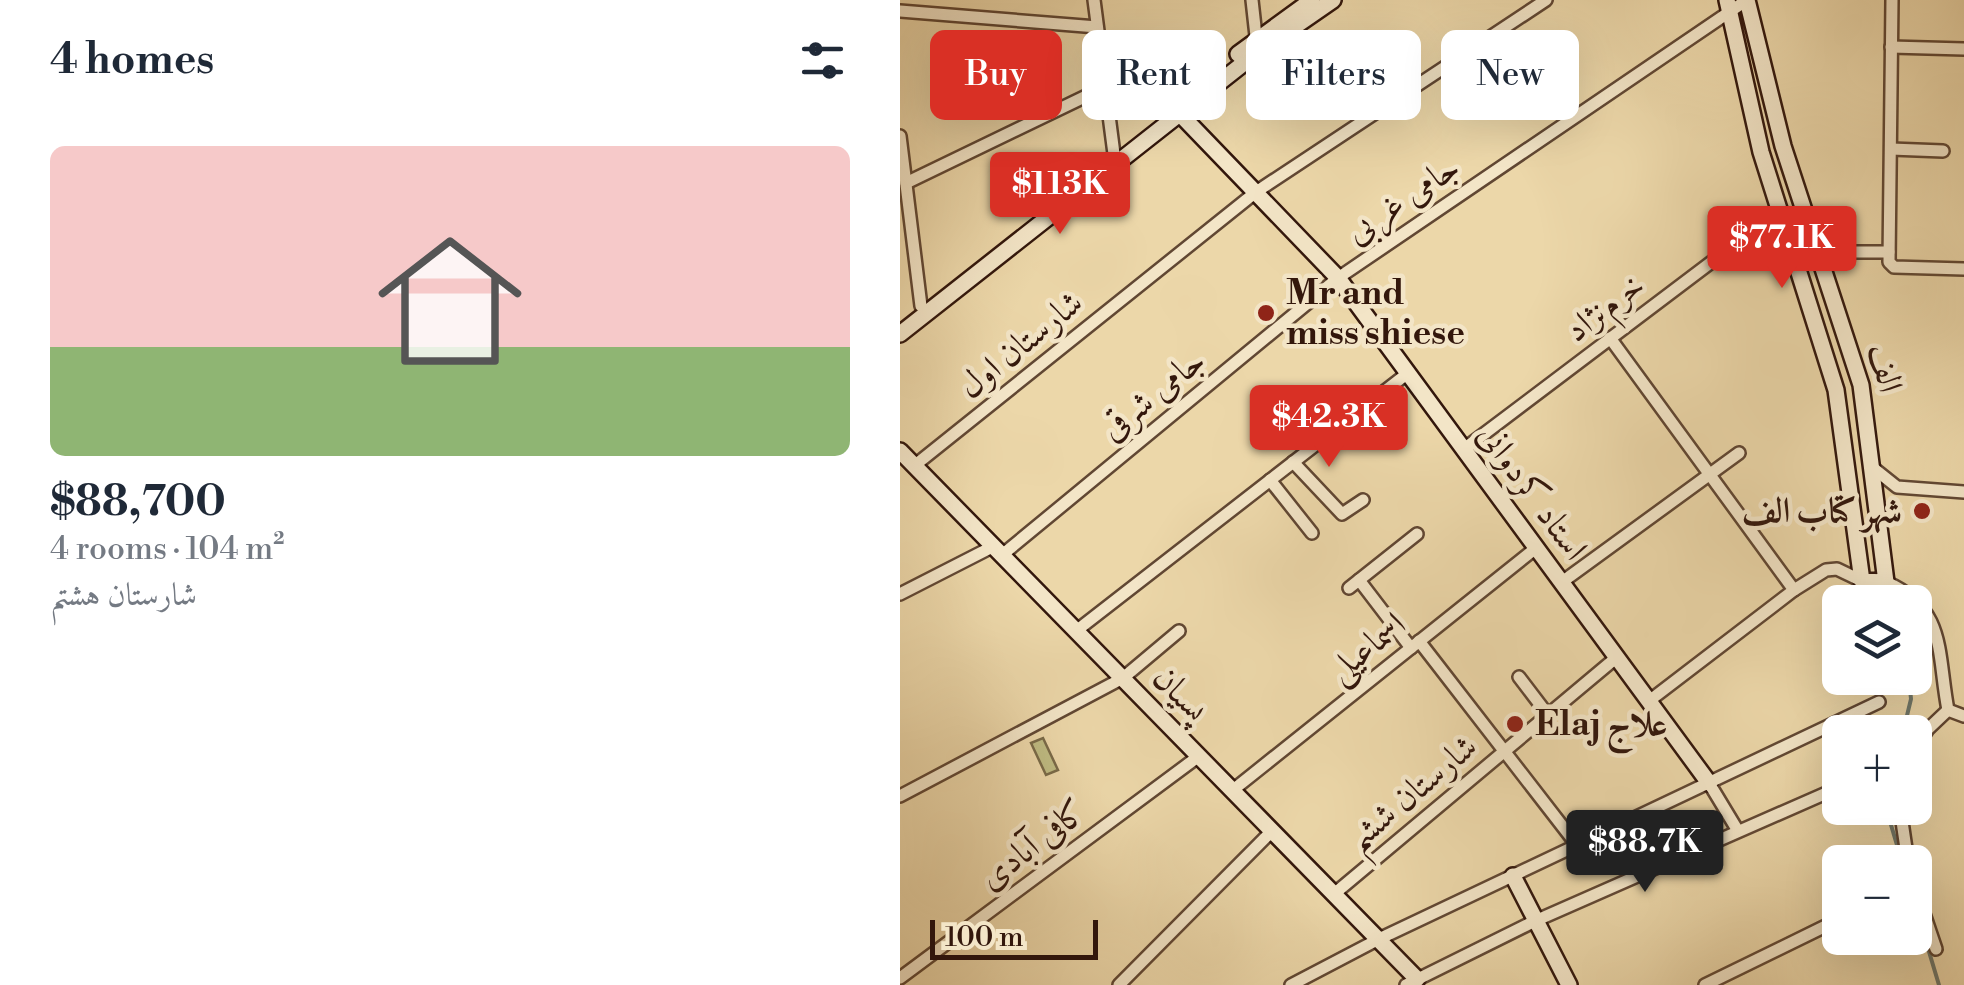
<!DOCTYPE html>
<html lang="en">
<head>
<meta charset="utf-8">
<style>
  body { margin:0; font-family:"Libre Bodoni",Amiri,serif; background:#f2f2f3; color:#1f2937; height:100vh; display:flex; flex-direction:column; font-size:38px; white-space:nowrap }
  * { box-sizing:border-box; margin:0 }
  p { font-size:32px; color:#747a83 }
  .icon { flex:none; width:55px; height:55px; fill:none; stroke:currentColor; stroke-width:2; stroke-linecap:round; stroke-linejoin:round }
  .map { position:relative; flex:1; overflow:hidden }
  .panel { display:flex; flex-direction:column; background:#fff; width:900px }
  .panel>* { flex:none }
  .banner { position:absolute; left:30px; top:30px; width:882px; height:90px; display:flex; gap:20px }
  .controls { position:absolute; left:922px; top:585px; display:grid; gap:20px }
  .controls a { display:grid; place-items:center; width:110px; height:110px; border-radius:15px; background:#fff; box-shadow:0 10px 40px #0002; font-size:50px }
  .scale { position:absolute; left:30px; bottom:25px; width:168px; box-sizing:border-box; padding-left:10px; border:5px solid #33170c; border-top:0; font-size:28px; line-height:35px; white-space:nowrap; color:#33170c; -webkit-text-stroke:8px #f3e5c7; paint-order:stroke }
  .price { position:absolute; translate:-50% -85px; padding:0 22px; border-radius:10px; background:#d93025; color:#fff; font-size:32px; line-height:65px; filter:drop-shadow(0 2px 5px #0008) }
  .price::after { content:''; position:absolute; left:50%; top:60px; width:30px; height:22px; margin-left:-15px; background:inherit; clip-path:polygon(0 0,100% 0,50% 100%) }
  .price.active { background:#222; color:#fff }
  ul { padding:0; list-style:none }
  li { display:grid; align-content:center; gap:20px; height:530px; padding:0 50px }
  li span { display:grid; place-items:center; height:310px; border-radius:15px; color:#555 }
  li>.icon { margin-inline-start:auto }
  span .icon { width:180px; height:180px; fill:#fffc; stroke-width:1 }
  li b { font-size:42px }
  h2 { display:flex; justify-content:space-between; align-items:center; height:120px; padding:0 50px; font-size:42px }
  .chip { padding:0 35px; border-radius:15px; background:#fff; box-shadow:0 10px 40px #0002; font-size:35px; line-height:90px }
  .chip.active { background:#d93025; color:#fff }
  main { display:flex; flex:1; min-height:0 }
  .map>svg:first-child { display:block }
  .pitch { fill:#bfbc83; stroke:#796a48; stroke-width:2.5 }
  .lines { fill:none; stroke-linecap:round; stroke-linejoin:round }
  .stream { stroke:#70786b; stroke-width:4 }
  .street-casing { stroke:#614733; stroke-width:16 }
  .secondary-casing { stroke:#33170c; stroke-width:20 }
  .street { stroke:#f3e5c7; stroke-width:11 }
  .secondary { stroke:#f3e5c7; stroke-width:15 }
  .poi-dot { fill:#8f2418; stroke:#f3e5c7; stroke-width:4 }
  .labels { text-anchor:middle; dominant-baseline:central; stroke-width:9; stroke-linejoin:round; paint-order:stroke }
  .street-label { font-size:35px; fill:#33170c; stroke:#f3e5c7 }
  .poi-label { font-size:35px; font-weight:bold; fill:#33170c; stroke:#f3e5c7; text-anchor:start }
</style>
</head>
<body>
<main>
<section class="panel">
<h2>4 homes<svg class="icon" aria-label="filters" viewBox="0 0 24 24"><path d="M4 7h16M4 17h16"/><circle cx="9" cy="7" r="2"/><circle cx="15" cy="17" r="2"/></svg></h2>
<ul>
<li><span style="background:linear-gradient(#f6c9c9 65%,#8fb573 0)"><svg class="icon" aria-label="home" viewBox="0 0 24 24"><path d="M3 11l9-7 9 7M6 9v11h12V9"/></svg></span><div><b>$88,700</b><p>4 rooms · 104 m²</p><p>شارستان هشتم</p></div></li>
</ul>
</section>
<div class="map">
<svg width="1064" height="985" viewBox="0 0 1064 985">
  <rect width="100%" height="100%" fill="#ecd7a9"/>
  <filter id="stains"><feTurbulence type="fractalNoise" baseFrequency=".002" numOctaves="4"/><feColorMatrix values="0 0 0 0 .2 0 0 0 0 .09 0 0 0 0 .02 0 0 0 .5 -.17"/></filter>
  <radialGradient id="worn" r=".72"><stop offset=".6" stop-color="#630" stop-opacity="0"/><stop offset="1" stop-color="#630" stop-opacity=".3"/></radialGradient>
  <polygon class="pitch" points="143,738 158,770 146,775 131,743"/>
  <g class="lines">
    <g class="stream">
      <polyline points="975,592 978,602"/>
      <polyline points="1003,732 1011,699 1009,678"/>
      <polyline points="986,808 1002,862"/>
      <polyline points="1015,905 1039,985"/>
    </g>
    <g class="street-casing">
      <g id="street">
        <polyline points="194,0 214,154 218,163"/>
        <polyline points="352,0 357,45"/>
        <polyline points="992,0 989,262 994,267 1064,269"/>
        <polyline points="0,11 197,27"/>
        <polyline points="991,47 1064,49"/>
        <polyline points="0,136 21,306"/>
        <polyline points="991,149 1043,151"/>
        <polyline points="6,183 205,87"/>
        <polyline points="936,252 989,252"/>
        <polyline points="710,338 894,590"/>
        <polyline points="564,449 879,211"/>
        <polyline points="393,462 442,514 463,500"/>
        <polyline points="14,466 356,192 646,0"/>
        <polyline points="972,467 997,487 1064,492"/>
        <polyline points="370,480 412,533"/>
        <polyline points="102,555 438,278 847,0"/>
        <polyline points="459,580 511,648"/>
        <polyline points="662,582 839,453"/>
        <path d="M986 582C1047 608 1037 654 1048 710L1064 716"/>
        <polyline points="449,588 517,534"/>
        <polyline points="0,594 94,546"/>
        <polyline points="176,631 508,373"/>
        <polyline points="519,641 677,845"/>
        <polyline points="619,677 648,715"/>
        <polyline points="749,701 894,590 926,570 937,569 962,581"/>
        <polyline points="1015,749 1028,729 1048,710"/>
        <polyline points="809,783 838,831"/>
        <polyline points="333,790 636,548"/>
        <polyline points="0,796 223,678 279,631"/>
        <polyline points="1000,808 1008,862"/>
        <polyline points="1015,887 1036,949"/>
        <polyline points="434,894 717,657"/>
        <polyline points="0,978 299,756"/>
        <polyline points="219,985 372,831"/>
        <polyline points="391,985 479,939 979,702"/>
        <polyline points="506,985 635,921 940,787"/>
        <polyline points="805,985 940,919"/>
      </g>
    </g>
    <g class="secondary-casing">
      <g id="secondary">
        <polyline points="827,0 861,152 936,390 962,581 986,582 961,385 883,146 847,0"/>
        <polyline points="338,54 412,0"/>
        <polyline points="280,114 438,278 809,783"/>
        <polyline points="0,334 358,52 433,0"/>
        <polyline points="0,451 517,979"/>
        <polyline points="613,876 669,985"/>
      </g>
    </g>
    <use href="#street" class="street"/>
    <use href="#secondary" class="secondary"/>
  </g>
  <g class="poi-dot">
    <circle cx="366" cy="313" r="10"/>
    <circle cx="1022" cy="511" r="10"/>
    <circle cx="615" cy="724" r="10"/>
  </g>
  <g class="labels">
    <g class="street-label">
      <text transform="translate(503 200) rotate(-34)">جامی غربی</text>
      <text transform="translate(705 308) rotate(-37)">خرم‌نژاد</text>
      <text transform="translate(121 345) rotate(-39)">شارستان اول</text>
      <text transform="translate(985 368) rotate(77)">الف</text>
      <text transform="translate(253 395) rotate(-39)">جامی شرقی</text>
      <text transform="translate(632 492) rotate(54)">استاد کردوانی</text>
      <text transform="translate(467 648) rotate(-39)">اسماعیلی</text>
      <text transform="translate(280 694) rotate(46)">پسیان</text>
      <text transform="translate(512 793) rotate(-40)">شارستان ششم</text>
      <text transform="translate(133 845) rotate(-37)">کافی آبادی</text>
    </g>
    <g class="poi-label">
      <text x="386" y="293">Mr and<tspan x="386" dy="40">miss shiese</tspan></text>
      <text x="1002" y="511" text-anchor="end">شهر کتاب الف</text>
      <text x="635" y="724">Elaj علاج</text>
    </g>
  </g>
  <rect width="100%" height="100%" filter="url(#stains)"/>
  <rect width="100%" height="100%" fill="url(#worn)"/>
</svg>
<div class="controls">
<a><svg class="icon" aria-label="layers" viewBox="0 0 24 24"><path d="M12 4l9 5-9 5-9-5zM3 14l9 5 9-5"/></svg></a>
<a>+</a>
<a>−</a>
</div>
<div class="scale">100 m</div>
<b class="price" style="left:160px;top:237px">$113K</b>
<b class="price" style="left:882px;top:291px">$77.1K</b>
<b class="price" style="left:429px;top:470px">$42.3K</b>
<b class="price active" style="left:745px;top:895px">$88.7K</b>
<div class="banner">
<a class="chip active">Buy</a>
<a class="chip">Rent</a>
<a class="chip">Filters</a>
<a class="chip">New</a>
</div>
</div>
</main>
</body>
</html>
